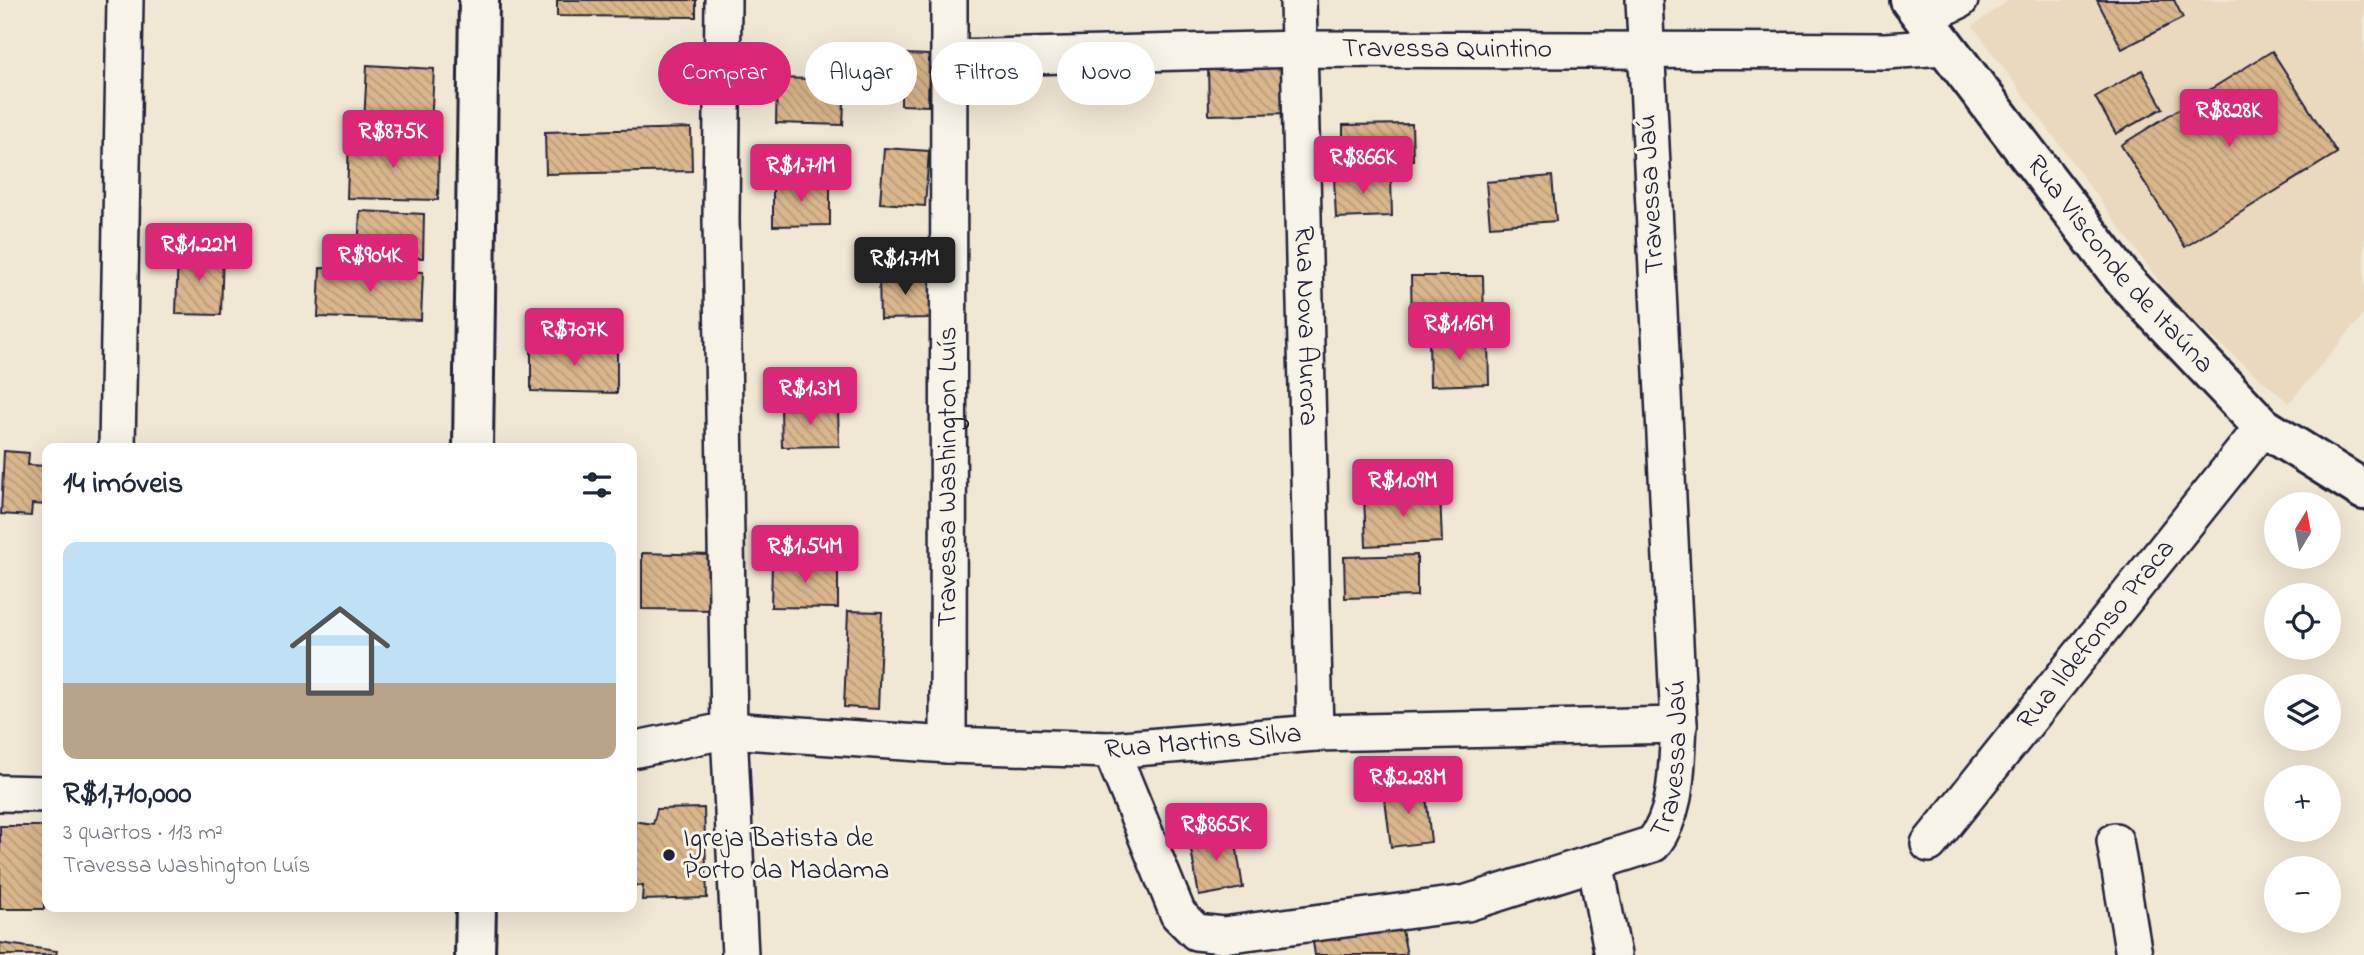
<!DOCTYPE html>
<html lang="pt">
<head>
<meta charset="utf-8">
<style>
  body { margin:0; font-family:"Indie Flower",sans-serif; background:#f2f2f3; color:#1f2937; height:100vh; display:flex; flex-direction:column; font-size:26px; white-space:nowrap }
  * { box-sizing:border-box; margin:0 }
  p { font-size:23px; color:#747a83 }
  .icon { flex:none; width:38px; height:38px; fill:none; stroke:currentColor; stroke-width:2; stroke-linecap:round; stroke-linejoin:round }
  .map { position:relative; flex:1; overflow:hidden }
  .side { position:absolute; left:42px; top:443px; width:595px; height:469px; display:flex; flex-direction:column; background:#fff; border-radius:14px; box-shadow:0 7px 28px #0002 }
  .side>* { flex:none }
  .banner { position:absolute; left:658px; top:42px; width:665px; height:63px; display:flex; gap:14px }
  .needle { width:46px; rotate:10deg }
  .buttons { position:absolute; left:2264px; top:492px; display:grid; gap:14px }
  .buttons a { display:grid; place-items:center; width:77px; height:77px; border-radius:50%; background:#fff; box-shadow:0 7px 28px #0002; font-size:35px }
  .price { position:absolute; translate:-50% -60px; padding:0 16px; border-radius:7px; background:#db2777; color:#fff; font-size:23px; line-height:46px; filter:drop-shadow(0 2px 4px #0008) }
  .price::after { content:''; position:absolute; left:50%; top:42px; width:21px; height:16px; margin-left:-10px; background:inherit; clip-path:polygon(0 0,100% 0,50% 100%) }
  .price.selected { background:#222; color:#fff }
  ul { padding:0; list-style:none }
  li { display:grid; align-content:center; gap:14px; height:371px; padding:0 21px }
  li+li { border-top:2px solid #e0e1e3 }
  li span { display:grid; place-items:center; height:217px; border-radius:14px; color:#555 }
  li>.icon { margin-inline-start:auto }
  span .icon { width:126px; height:126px; fill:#fffc; stroke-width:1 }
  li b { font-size:30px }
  h2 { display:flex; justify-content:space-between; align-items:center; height:84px; padding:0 21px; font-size:30px }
  .tag { padding:0 24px; border-radius:32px; background:#fff; box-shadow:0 7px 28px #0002; font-size:24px; line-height:63px }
  .tag.selected { background:#db2777; color:#fff }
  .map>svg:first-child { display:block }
  .built { fill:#ead8bf }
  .building { fill:url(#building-back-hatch); stroke:#22223b; stroke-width:2 }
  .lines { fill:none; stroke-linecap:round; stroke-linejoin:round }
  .minor-casing { stroke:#22223b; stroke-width:40 }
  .tertiary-casing { stroke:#22223b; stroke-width:44 }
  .secondary-casing { stroke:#22223b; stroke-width:44 }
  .minor { stroke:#f7f3e8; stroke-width:35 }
  .tertiary { stroke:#f7f3e8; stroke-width:38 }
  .secondary { stroke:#f7f3e8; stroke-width:38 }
  .poi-dot { fill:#22223b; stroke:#f7f3e8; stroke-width:2.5 }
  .labels { text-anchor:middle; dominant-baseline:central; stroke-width:6; stroke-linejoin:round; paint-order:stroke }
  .street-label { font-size:28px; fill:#22223b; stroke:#f7f3e8 }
  .poi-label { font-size:28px; fill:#22223b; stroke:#f7f3e8; text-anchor:start }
</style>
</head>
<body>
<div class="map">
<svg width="2364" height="955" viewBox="0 0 2364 955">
  <defs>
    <pattern id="building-back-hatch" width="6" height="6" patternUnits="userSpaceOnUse" patternTransform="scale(1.75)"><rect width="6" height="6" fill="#d9b68b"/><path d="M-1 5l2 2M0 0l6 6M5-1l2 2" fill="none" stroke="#ba9c79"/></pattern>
  </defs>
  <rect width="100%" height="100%" fill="#f1e7d5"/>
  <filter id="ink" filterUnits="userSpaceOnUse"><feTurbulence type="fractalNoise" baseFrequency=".0143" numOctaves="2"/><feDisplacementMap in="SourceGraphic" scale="14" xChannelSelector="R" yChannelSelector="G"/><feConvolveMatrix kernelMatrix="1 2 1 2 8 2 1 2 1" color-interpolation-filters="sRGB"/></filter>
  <g filter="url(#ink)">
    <polygon class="built" points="2009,0 2364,0 2364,314 2289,403 2180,310 1973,26"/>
    <g class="building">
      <polygon points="557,0 696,0 696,17 557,16"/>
      <polygon points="2097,0 2174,0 2183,18 2122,49"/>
      <polygon points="2272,51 2337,153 2185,247 2121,145"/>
      <polygon points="876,53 929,55 928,106 901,105 901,83 876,83"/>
      <polygon points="1288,64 1289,113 1209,115 1208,65"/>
      <polygon points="367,65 434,69 431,127 364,124"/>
      <polygon points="2142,70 2163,108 2116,134 2095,97"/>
      <polygon points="777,78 845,80 843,125 776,123"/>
      <polygon points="1412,124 1413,160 1343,161 1343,125"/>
      <polygon points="691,128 692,171 546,174 545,132"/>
      <polygon points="349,139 439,141 438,200 347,198"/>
      <polygon points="884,148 929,151 925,206 880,203"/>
      <polygon points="1391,175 1392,216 1336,218 1334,177"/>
      <polygon points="1552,176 1556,221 1490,226 1486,182"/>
      <polygon points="773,182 830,182 830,225 773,226"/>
      <polygon points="360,211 424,214 423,258 358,256"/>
      <polygon points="178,251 223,252 221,315 176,314"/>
      <polygon points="320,268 423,272 421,320 318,317"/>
      <polygon points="930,276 930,318 880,319 879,277"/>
      <polygon points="1411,276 1483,276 1484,325 1412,326"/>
      <polygon points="1429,339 1488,339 1489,384 1430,386"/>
      <polygon points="531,343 617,343 617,393 531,391"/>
      <polygon points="838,408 839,446 782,447 781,409"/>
      <polygon points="4,451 29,453 28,465 47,466 47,505 32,504 31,516 1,514"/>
      <polygon points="1440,492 1442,542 1366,546 1364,495"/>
      <polygon points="642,553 712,555 711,610 642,609"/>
      <polygon points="1417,555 1417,596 1345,598 1344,557"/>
      <polygon points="772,561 838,562 838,608 771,607"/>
      <polygon points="848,611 882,612 878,709 844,707"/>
      <polygon points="1425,786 1431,842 1391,847 1384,791"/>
      <polygon points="704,808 707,898 642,900 643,886 632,885 632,821 653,824 657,809"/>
      <rect x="0" y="826" width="44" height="83"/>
      <polygon points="1234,831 1243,888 1199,896 1189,838"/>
      <polygon points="1400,920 1407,955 1315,955 1312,936"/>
      <polygon points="0,943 57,951 56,955 0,955"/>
    </g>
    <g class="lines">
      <g class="minor-casing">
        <g id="minor">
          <polyline points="723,0 721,219 729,730 740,955"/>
          <path id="s1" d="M1298 0 1315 733"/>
          <polyline points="1923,18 1960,0"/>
          <path id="s2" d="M950 58 1299 49 1886 51 1944 47"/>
          <polyline points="117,448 125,0"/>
          <path id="s3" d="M948 745 949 0"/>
          <path id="s4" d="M632 750 729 730 948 745 1111 750 1315 733 1679 725"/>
          <path id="s5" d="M1111 750 1178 914 1196 932 1223 935 1467 903 1653 844C1679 810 1676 767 1679 725L1644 0"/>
          <polyline points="0,793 47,794"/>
          <polyline points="2115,841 2134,955"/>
          <path id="s6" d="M1929 844 2263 427"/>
          <polyline points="1595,862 1613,955"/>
        </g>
      </g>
      <g class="tertiary-casing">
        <g id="tertiary">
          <polyline points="473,448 479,0"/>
          <polyline points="475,955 476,906"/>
        </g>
      </g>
      <g class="secondary-casing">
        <g id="secondary">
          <path id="s7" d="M1910 0 2124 280 2263 427 2364 490"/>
        </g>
      </g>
      <use href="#minor" class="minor"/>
      <use href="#tertiary" class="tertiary"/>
      <use href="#secondary" class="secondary"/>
    </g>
  </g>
  <circle class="poi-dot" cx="669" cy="855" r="7"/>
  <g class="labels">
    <g class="street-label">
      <text stroke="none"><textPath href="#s2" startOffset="497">Travessa Quintino</textPath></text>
      <text transform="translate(1652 194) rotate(-93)">Travessa Jaú</text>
      <text stroke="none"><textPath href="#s7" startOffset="338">Rua Visconde de Itaúna</textPath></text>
      <text stroke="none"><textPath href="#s1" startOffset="326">Rua Nova Aurora</textPath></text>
      <text stroke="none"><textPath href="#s3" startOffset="268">Travessa Washington Luís</textPath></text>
      <text stroke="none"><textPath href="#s6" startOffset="268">Rua Ildefonso Praca</textPath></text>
      <text stroke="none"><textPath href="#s4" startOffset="574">Rua Martins Silva</textPath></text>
      <text stroke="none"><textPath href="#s5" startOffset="760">Travessa Jaú</textPath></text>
    </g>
    <g class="poi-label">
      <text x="683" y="839">Igreja Batista de<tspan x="683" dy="32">Porto da Madama</tspan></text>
    </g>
  </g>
</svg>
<div class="buttons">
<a><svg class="needle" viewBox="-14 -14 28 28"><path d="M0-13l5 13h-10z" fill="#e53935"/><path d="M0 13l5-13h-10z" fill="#747a83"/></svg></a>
<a><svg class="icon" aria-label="locate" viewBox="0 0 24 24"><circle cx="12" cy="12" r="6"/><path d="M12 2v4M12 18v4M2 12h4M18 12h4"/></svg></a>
<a><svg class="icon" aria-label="layers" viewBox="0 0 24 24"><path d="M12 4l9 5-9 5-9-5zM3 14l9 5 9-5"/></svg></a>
<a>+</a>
<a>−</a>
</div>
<b class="price" style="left:2229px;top:149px">R$828K</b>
<b class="price" style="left:393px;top:170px">R$875K</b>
<b class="price" style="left:1363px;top:196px">R$866K</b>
<b class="price" style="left:801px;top:204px">R$1.71M</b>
<b class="price" style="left:199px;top:283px">R$1.22M</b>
<b class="price" style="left:370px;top:294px">R$904K</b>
<b class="price selected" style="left:905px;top:297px">R$1.71M</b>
<b class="price" style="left:1459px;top:362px">R$1.16M</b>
<b class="price" style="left:574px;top:368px">R$707K</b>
<b class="price" style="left:810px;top:427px">R$1.3M</b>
<b class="price" style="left:1403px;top:519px">R$1.09M</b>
<b class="price" style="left:805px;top:585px">R$1.54M</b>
<b class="price" style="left:1408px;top:816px">R$2.28M</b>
<b class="price" style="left:1216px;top:863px">R$865K</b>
<div class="banner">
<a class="tag selected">Comprar</a>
<a class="tag">Alugar</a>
<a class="tag">Filtros</a>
<a class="tag">Novo</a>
</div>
<section class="side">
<h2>14 imóveis<svg class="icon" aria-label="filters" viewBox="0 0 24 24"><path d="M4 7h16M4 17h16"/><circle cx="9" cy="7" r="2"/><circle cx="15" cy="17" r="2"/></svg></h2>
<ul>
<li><span style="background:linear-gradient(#bfe0f5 65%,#b9a48a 0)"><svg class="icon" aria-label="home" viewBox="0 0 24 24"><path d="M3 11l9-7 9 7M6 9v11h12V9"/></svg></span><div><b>R$1,710,000</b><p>3 quartos · 113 m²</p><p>Travessa Washington Luís</p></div></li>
</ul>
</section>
</div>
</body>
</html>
